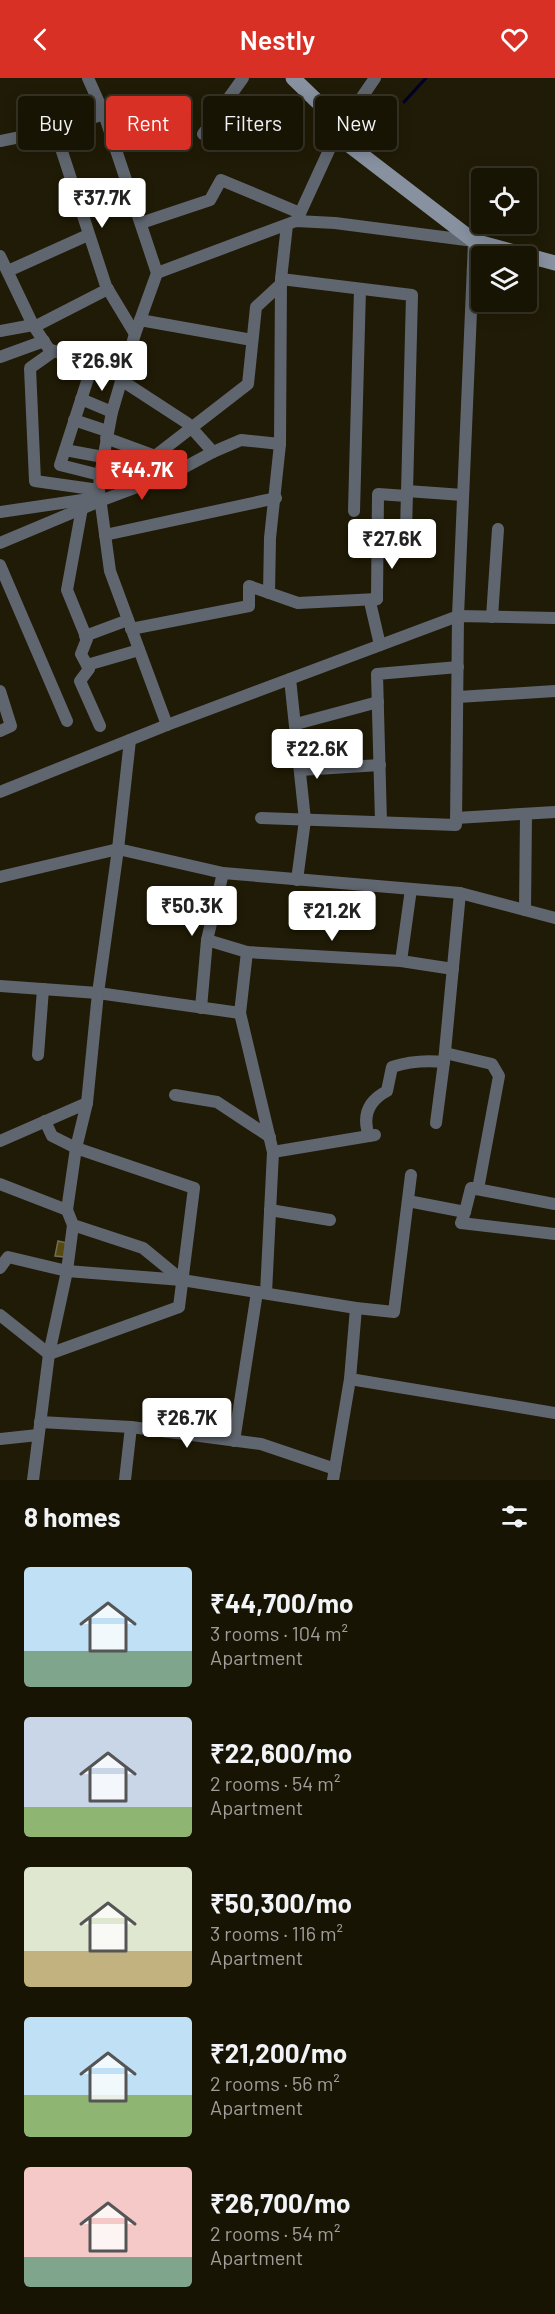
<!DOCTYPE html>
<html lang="en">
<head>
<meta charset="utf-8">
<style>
  body { margin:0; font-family:Barlow,sans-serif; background:#211d0e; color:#f1f3f6; height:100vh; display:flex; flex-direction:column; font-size:22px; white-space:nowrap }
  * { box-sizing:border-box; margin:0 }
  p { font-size:20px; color:#9f9e9a }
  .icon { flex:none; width:33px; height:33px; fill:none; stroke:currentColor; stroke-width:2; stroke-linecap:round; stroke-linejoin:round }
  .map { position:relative; height:1402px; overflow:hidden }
  .drawer { display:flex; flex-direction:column; background:#181404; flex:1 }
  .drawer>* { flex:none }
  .top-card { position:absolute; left:18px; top:18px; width:519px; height:54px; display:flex; gap:12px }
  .fabs { position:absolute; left:471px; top:90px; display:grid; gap:12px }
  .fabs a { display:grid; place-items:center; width:66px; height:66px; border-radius:6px; background:#181404; box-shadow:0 3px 15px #0003,0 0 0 2px #363326; font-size:30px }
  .price { position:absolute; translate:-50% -51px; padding:0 14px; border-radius:6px; background:#fff; color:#222; font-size:20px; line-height:39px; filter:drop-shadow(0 2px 3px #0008) }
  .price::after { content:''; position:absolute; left:50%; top:36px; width:18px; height:14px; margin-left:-9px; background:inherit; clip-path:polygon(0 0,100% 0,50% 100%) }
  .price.current { background:#d93025; color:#fff }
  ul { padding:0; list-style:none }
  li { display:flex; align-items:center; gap:18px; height:150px; padding:0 24px }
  li span { display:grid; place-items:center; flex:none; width:168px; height:120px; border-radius:6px; color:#555 }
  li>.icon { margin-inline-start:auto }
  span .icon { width:72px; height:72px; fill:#fffc; stroke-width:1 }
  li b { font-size:26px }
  h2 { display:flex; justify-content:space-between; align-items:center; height:72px; padding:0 24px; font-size:26px }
  .chip { padding:0 21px; border-radius:6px; background:#181404; box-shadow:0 3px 15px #0003,0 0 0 2px #363326; font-size:21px; line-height:54px }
  .chip.current { background:#d93025; color:#fff }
  header { display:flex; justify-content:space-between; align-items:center; height:78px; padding:0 24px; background:#d93025; color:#fff; font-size:27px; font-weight:600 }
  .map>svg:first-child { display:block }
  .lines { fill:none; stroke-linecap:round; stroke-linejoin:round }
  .stream { stroke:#000027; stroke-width:3 }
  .building { fill:#564a10; stroke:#736d55; stroke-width:1.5; filter:url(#shadow) }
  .street { stroke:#60666f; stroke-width:12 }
  .secondary { stroke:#8791a0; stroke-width:15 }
</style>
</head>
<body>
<header><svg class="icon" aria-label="back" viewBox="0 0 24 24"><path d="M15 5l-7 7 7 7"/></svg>Nestly<svg class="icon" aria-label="heart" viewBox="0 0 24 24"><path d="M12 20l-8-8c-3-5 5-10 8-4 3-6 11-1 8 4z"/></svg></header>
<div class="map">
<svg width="555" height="1402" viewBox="0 0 555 1402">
  <defs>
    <filter id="shadow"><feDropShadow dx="3" dy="5" stdDeviation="0" flood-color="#0009"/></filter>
  </defs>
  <rect width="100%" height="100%" fill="#201b06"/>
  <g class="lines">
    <polyline class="stream" points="404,24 426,0"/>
  </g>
  <polygon class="building" points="58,1163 67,1165 65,1179 55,1178"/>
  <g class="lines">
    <g class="street">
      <polyline points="88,0 104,36 157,195 135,256 112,334 100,397 99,412 110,493 167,647"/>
      <polyline points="55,52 106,208 135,256"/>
      <polyline points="203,56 243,0"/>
      <polyline points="0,63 55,52 104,36"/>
      <polyline points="297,142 336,57 375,0"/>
      <polyline points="141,145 210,122 221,102 300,135"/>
      <polyline points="0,178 33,247 49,271 122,299"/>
      <polyline points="8,193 88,157"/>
      <polyline points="157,195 296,143 335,145 474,163 458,538 456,747 261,740"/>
      <polyline points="281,201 412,217 406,453"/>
      <polyline points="140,242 252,262"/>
      <polyline points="34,249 108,211"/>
      <polyline points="0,253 33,247"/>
      <polyline points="54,273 30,290 35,403 99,412"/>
      <polyline points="0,279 44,263"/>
      <polyline points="92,288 60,387 100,397"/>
      <polyline points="121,302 187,345 213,374"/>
      <polyline points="81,321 112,334"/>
      <polyline points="74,342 107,353"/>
      <polyline points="106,360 155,378 172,396"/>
      <polyline points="65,372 103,379"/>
      <polyline points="155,378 248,306 256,229 281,206"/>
      <polyline points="407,413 463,417"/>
      <polyline points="82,430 67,512 87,561 81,576 89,591 80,603 100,648"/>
      <polyline points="354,433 360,211"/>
      <polyline points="0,434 96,420"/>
      <polyline points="105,457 276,420"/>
      <polyline points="0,465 100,423 172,396 213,374 241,362 280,366"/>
      <polyline points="0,487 67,643"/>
      <polyline points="269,515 270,460 280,366 281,201 287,147"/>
      <polyline points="492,539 498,451"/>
      <polyline points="131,551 249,528 249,508 298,525 377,521"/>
      <polyline points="85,558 128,542"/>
      <polyline points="380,567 370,524 377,521 378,416 407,418"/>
      <polyline points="87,587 139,572"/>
      <polyline points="290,601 305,742 297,802"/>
      <polyline points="0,613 11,648 0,653"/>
      <polyline points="458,619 555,613"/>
      <polyline points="296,646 378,624"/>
      <polyline points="300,692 380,687"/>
      <polyline points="0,714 167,647 458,538 555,540"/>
      <polyline points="456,740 555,734"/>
      <polyline points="381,744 377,596 458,589"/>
      <polyline points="0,799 118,771 223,795 460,815 555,840"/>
      <polyline points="525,832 526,736"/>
      <polyline points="207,862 247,874 401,883 453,891"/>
      <polyline points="401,883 411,811"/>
      <polyline points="0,908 98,915 240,935 247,874"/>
      <polyline points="201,930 207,862 223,795"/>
      <polyline points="240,935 273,1074 266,1215"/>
      <polyline points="445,975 492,986 499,998 478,1111"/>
      <polyline points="38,977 43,911"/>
      <polyline points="175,1017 217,1024 270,1059"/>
      <polyline points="436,1045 444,984"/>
      <path d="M369 1058C362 1038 368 1023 387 1013L392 989C410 983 425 982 444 984L460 815"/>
      <polyline points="0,1063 87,1025"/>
      <polyline points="273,1074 375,1057"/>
      <polyline points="0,1106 67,1132"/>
      <polyline points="408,1123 465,1134 471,1110 555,1126"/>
      <polyline points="270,1132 330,1142"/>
      <polyline points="465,1134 461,1145 555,1156"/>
      <polyline points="73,1147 143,1170 182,1202"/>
      <polyline points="0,1190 8,1179 67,1193 182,1202 356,1230 394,1234 411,1097"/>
      <polyline points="0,1237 49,1276 179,1229 194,1110 76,1070 52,1058 45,1043"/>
      <polyline points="350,1301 555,1335"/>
      <polyline points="40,1344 131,1349 261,1366 335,1391"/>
      <polyline points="0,1361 38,1357"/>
      <polyline points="234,1363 257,1214"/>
      <polyline points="33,1402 49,1276 67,1193 73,1147 67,1132 76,1070 87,1025 98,915 118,771 130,662"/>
      <polyline points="125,1402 131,1349"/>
      <polyline points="333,1402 350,1301 356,1230"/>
    </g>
    <polyline class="secondary" points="293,0 324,30 336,57 474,163 555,185"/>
  </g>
</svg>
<div class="fabs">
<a><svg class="icon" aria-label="locate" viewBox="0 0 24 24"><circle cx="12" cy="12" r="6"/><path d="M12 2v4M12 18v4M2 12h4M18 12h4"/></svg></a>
<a><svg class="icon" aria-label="layers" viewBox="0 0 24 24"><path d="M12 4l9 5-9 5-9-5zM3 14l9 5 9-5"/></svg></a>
</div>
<b class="price" style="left:102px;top:151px">₹37.7K</b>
<b class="price" style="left:102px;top:314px">₹26.9K</b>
<b class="price current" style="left:142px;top:423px">₹44.7K</b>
<b class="price" style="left:392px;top:492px">₹27.6K</b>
<b class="price" style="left:317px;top:702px">₹22.6K</b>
<b class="price" style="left:192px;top:859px">₹50.3K</b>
<b class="price" style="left:332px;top:864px">₹21.2K</b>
<b class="price" style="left:187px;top:1371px">₹26.7K</b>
<div class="top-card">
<a class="chip">Buy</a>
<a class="chip current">Rent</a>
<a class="chip">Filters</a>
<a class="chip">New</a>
</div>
</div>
<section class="drawer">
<h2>8 homes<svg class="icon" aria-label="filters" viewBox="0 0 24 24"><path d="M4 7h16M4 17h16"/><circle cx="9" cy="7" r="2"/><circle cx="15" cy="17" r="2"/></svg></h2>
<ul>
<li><span style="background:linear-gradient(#bfe0f5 70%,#7fa58c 0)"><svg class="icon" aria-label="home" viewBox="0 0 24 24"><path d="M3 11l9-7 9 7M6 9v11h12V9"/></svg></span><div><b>₹44,700/mo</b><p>3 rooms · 104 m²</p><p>Apartment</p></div></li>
<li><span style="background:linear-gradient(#c9d6e8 75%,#8fb573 0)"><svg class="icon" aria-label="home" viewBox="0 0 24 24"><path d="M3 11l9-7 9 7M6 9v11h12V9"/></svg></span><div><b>₹22,600/mo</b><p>2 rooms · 54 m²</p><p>Apartment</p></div></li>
<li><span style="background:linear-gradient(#dfe7d0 70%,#c2b280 0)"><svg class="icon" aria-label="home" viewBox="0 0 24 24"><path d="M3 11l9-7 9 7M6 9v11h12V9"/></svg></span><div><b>₹50,300/mo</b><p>3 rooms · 116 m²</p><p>Apartment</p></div></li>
<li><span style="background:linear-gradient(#bfe0f5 65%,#8fb573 0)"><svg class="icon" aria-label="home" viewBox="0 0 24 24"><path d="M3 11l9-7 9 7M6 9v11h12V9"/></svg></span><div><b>₹21,200/mo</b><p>2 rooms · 56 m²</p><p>Apartment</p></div></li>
<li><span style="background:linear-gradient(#f6c9c9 75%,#7fa58c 0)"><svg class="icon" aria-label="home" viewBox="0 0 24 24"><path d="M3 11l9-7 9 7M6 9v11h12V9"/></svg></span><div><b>₹26,700/mo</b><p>2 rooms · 54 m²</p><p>Apartment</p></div></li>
</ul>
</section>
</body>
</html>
